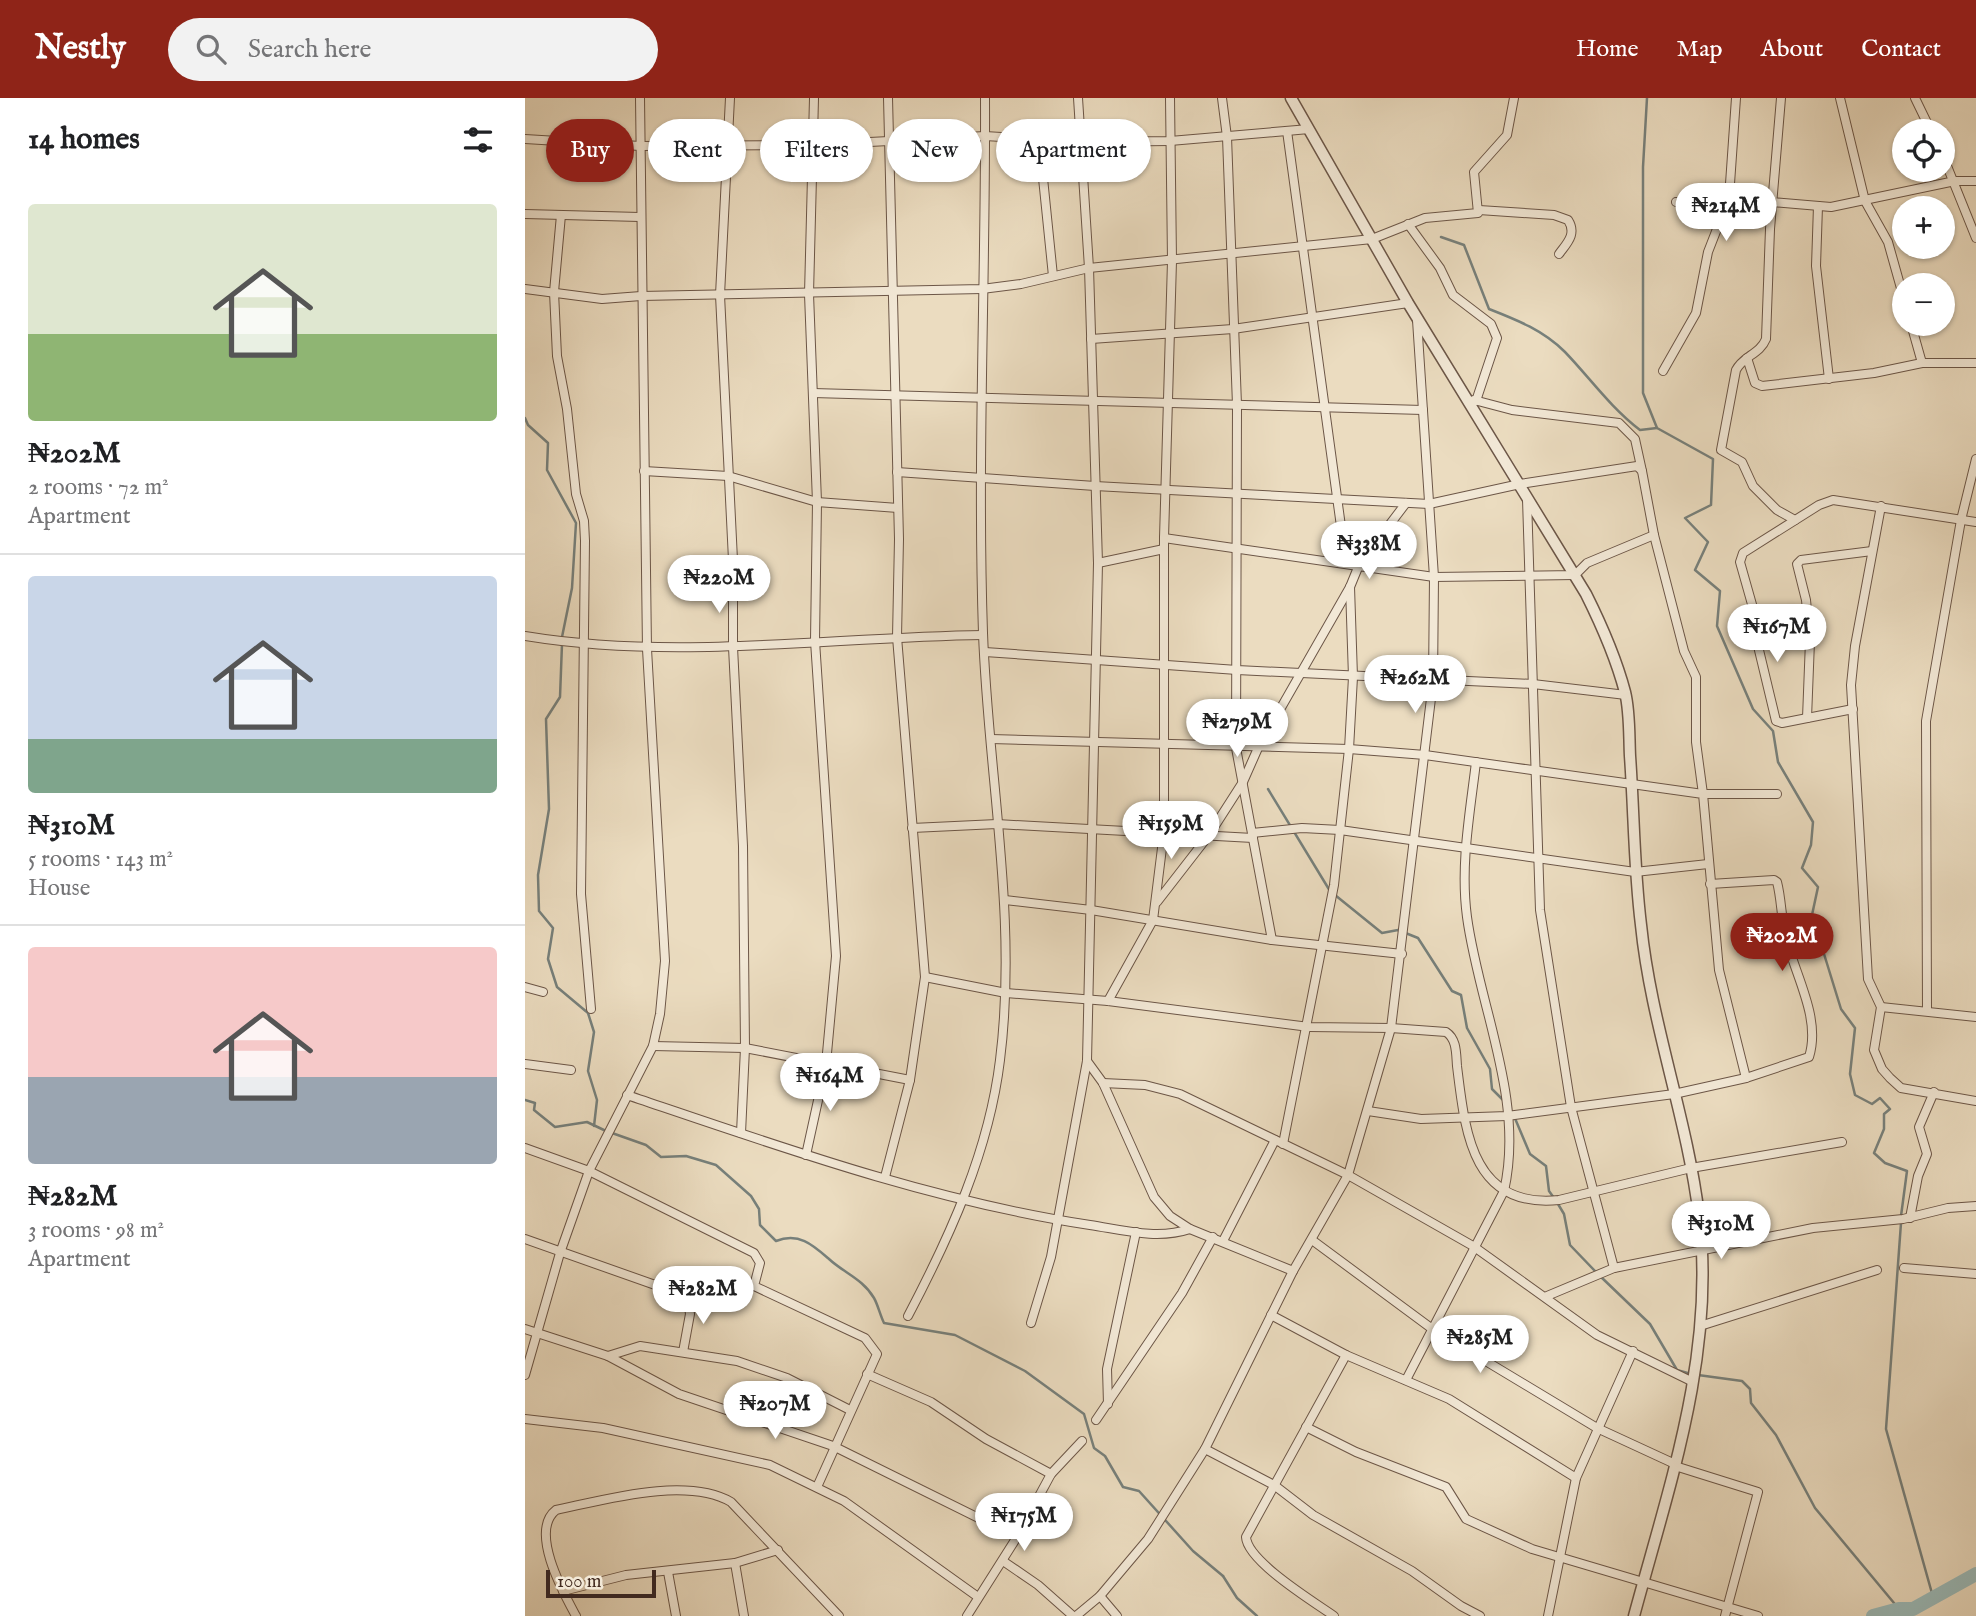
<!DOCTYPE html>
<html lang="en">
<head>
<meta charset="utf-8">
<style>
  body { margin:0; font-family:"IM FELL English",serif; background:#f2f2f2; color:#202124; height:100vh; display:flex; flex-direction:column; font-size:26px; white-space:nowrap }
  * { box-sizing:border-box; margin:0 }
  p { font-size:23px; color:#757577 }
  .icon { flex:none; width:38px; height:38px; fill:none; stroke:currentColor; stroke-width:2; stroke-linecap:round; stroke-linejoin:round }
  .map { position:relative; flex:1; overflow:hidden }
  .details { display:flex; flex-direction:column; background:#fff; width:525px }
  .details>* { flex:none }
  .top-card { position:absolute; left:21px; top:21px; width:665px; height:63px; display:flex; gap:14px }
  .buttons { position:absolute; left:1367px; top:21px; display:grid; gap:14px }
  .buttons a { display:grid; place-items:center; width:63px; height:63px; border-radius:50%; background:#fff; box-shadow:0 2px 5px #0004; font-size:35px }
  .scale { position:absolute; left:21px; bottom:18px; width:110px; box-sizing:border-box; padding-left:7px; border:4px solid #422a1f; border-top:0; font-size:19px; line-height:24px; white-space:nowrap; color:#422a1f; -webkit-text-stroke:5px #f2e8d6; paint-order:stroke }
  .price { position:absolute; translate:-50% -60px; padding:0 16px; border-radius:24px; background:#fff; color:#222; font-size:23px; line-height:46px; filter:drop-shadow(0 2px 4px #0008) }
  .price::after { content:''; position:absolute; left:50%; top:42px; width:21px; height:16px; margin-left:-10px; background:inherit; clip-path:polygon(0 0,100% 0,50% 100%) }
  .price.active { background:#8f2418; color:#fff }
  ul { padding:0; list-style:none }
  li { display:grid; align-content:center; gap:14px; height:371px; padding:0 28px }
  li+li { border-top:2px solid #e0e0e0 }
  li span { display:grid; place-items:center; height:217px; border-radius:7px; color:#555 }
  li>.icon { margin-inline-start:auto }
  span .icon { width:126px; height:126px; fill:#fffc; stroke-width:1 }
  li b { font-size:30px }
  h2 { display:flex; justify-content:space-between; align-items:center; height:84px; padding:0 28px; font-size:30px }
  .chip { padding:0 24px; border-radius:32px; background:#fff; box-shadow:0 2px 5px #0004; font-size:24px; line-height:63px }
  .chip.active { background:#8f2418; color:#fff }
  header { display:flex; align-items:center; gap:42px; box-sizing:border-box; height:98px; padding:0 35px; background:#8f2418; color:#fff }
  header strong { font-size:33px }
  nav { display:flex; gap:38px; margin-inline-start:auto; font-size:24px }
  .search { width:490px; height:63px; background:#f2f2f2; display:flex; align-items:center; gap:18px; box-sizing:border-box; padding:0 24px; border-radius:38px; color:#757577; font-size:26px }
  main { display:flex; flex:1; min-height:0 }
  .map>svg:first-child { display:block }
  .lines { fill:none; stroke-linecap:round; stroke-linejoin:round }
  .stream { stroke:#77807b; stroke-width:2.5 }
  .river { stroke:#9abab9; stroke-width:14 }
  .minor-casing { stroke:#6c5647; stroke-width:10 }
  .tertiary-casing { stroke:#6c5647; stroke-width:13 }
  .minor { stroke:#f2e8d6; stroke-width:8 }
  .tertiary { stroke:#f2e8d6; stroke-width:10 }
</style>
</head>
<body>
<header>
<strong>Nestly</strong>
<div class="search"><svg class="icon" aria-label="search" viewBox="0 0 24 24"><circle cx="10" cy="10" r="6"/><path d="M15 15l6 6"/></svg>Search here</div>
<nav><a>Home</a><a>Map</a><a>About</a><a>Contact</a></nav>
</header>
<main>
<section class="details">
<h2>14 homes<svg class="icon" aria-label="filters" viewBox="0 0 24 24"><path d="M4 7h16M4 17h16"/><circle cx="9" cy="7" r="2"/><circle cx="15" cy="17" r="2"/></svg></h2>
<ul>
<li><span style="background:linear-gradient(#dfe7d0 60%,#8fb573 0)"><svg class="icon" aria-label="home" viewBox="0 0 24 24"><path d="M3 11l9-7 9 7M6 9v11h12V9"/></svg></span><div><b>₦202M</b><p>2 rooms · 72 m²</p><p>Apartment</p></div></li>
<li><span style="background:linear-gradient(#c9d6e8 75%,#7fa58c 0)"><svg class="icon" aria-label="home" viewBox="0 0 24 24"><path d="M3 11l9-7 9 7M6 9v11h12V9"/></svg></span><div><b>₦310M</b><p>5 rooms · 143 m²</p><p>House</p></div></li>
<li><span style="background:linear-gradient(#f6c9c9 60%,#9aa5b1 0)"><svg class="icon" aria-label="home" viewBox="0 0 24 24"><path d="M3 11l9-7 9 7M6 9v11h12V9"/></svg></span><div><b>₦282M</b><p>3 rooms · 98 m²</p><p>Apartment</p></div></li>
</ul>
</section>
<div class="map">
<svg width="1451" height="1518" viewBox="0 0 1451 1518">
  <rect width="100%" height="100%" fill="#ebdcc0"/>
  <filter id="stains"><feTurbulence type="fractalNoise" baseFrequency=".00286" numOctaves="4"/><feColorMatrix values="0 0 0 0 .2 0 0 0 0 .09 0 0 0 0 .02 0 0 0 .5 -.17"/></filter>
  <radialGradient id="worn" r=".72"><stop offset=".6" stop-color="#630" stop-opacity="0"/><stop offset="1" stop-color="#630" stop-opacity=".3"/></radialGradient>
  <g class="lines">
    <g class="stream">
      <polyline points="1122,0 1118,69 1118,295 1132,330 1188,361 1186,407 1160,420 1183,444 1170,472 1195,493 1192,528 1228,611 1248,633 1253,664 1288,724 1286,747 1277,770 1293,789 1287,817 1316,911 1330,930 1325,976 1330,997 1347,1006 1355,1000 1365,1011 1359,1016 1359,1031 1349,1055 1360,1065 1382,1073 1376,1118"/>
      <path d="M916 139 939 147 964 211C992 222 1018 232 1040 254 1065 280 1085 309 1115 332L1132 330"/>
      <polyline points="0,320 3,327 23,345 22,372 51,425 47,490 37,539"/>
      <polyline points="37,546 35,599 21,621 24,711 13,777 14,813 28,830 23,861 32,889 63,915 69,934 63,973 72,1002 69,1028"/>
      <polyline points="743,691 805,793"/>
      <polyline points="810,797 857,835 873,832 893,840 927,893 936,897 942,930 965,971 967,991 980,1004"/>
      <polyline points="0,1002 10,1005 9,1012 30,1029 62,1024 81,1033"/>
      <polyline points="989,1018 1005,1056 1021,1068 1024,1093 1029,1100"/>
      <path d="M87 1035 121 1047 136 1059 161 1058 191 1067 226 1098 234 1111 235 1127 251 1143C274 1134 288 1147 304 1161 319 1175 338 1181 349 1200 353 1207 355 1217 359 1225L430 1237 500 1273 559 1316 569 1350 580 1358 598 1389 614 1393 668 1453 698 1478"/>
      <polyline points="1033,1106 1039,1116 1045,1147 1071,1174"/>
      <polyline points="1376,1125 1361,1331 1408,1499"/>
      <polyline points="1075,1178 1125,1226 1152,1272 1166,1276"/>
      <polyline points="1173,1277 1217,1283 1225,1291 1226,1305 1251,1337 1290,1410 1374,1511"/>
      <polyline points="698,1478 712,1500 732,1518"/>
    </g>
    <polyline class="river" points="1348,1518 1374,1511 1388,1511 1451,1476"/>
    <g class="minor-casing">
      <g id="minor">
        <polyline points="205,0 195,197 208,462 208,549 218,748 220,950 216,1035"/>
        <polyline points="697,0 702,39 712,307 711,650 747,842"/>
        <path d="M1256 0 1245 131 1241 241C1235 256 1218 258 1211 272L1196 352 1217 364 1228 388 1252 412 1270 422"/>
        <polyline points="1315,0 1340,103 1363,144 1379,201"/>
        <polyline points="1390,0 1406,33"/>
        <polyline points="762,33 821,465"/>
        <polyline points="0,41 115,48 287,47 460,38 556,44 645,43 784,31"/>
        <polyline points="514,41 528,178"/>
        <polyline points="1418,58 1451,140"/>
        <polyline points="1151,104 1247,104 1306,109 1430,83 1451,83"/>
        <polyline points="1293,108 1291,168 1304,281"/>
        <path d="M954 112 1029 117 1043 122C1052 136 1042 145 1034 156"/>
        <polyline points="0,116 115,119"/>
        <polyline points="36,117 29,194 32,258 42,311 51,396 59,423 60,443 56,796 66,911"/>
        <polyline points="883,126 915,170 928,197 966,226 972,240 951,303"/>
        <polyline points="0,191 77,201 116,198 457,191 496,186 564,170 847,141 900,120 953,115 949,74 982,37 989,0"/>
        <polyline points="1386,226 1397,265"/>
        <polyline points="566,241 708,231 883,205"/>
        <polyline points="1222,260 1230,285 1237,288 1349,275 1397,265 1451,265"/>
        <polyline points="1138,273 1171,215 1183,154 1204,100 1211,0"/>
        <polyline points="288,295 898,312"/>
        <polyline points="949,302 987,312 1094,325 1110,341 1117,373"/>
        <polyline points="119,373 203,378 292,404 373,410"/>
        <polyline points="372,374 570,388 904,406 995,386 1112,368 1117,373 1129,437 1159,553 1171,579 1171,644 1178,696 1252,696"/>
        <polyline points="1002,401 1015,812 1046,1009 1089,1170"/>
        <polyline points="1356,408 1330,548 1326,587 1343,881 1356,909 1349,952 1357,971 1365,980 1376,990 1451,1003"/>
        <polyline points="639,440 909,479 1050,477 1062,465 1129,437"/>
        <polyline points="573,465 639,451"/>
        <path d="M0 538C151 563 305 539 458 537"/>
        <polyline points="460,554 712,572 1008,586 1101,597"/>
        <polyline points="1328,611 1257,625 1251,623 1233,548 1230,517 1215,464 1218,455 1294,407 1308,402 1451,424"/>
        <polyline points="1282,620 1285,543 1281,502 1272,466 1276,462 1347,453"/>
        <polyline points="466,641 824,651 900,657 1178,696 1194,872 1221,980"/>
        <polyline points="387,730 472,726 728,740"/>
        <polyline points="727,735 777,730 815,732 1110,774 1183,766"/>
        <polyline points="480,802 566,812 747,842 877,856"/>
        <polyline points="632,804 684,737 718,684 733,650 825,489 834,467 881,405"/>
        <path d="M400 879 481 895 583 903 784 929 866 930 921 934C932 941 931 956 932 968 940 1032 946 1111 1034 1102L1166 1070 1317 1044"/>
        <polyline points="0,889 18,894"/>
        <polyline points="583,903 628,822 639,734 639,440 647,163 645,0"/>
        <polyline points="1356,909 1451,919"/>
        <polyline points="1402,913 1401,623 1436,422 1451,361"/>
        <polyline points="128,948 220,950 385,982"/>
        <polyline points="562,963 578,985 629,1099 645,1118 665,1131 768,1173"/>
        <polyline points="0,966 46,972"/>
        <polyline points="578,985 620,987 655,996 823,1077 948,1148 1072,1237 1168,1284"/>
        <path d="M102 997C253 1048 406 1103 565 1127 598 1132 632 1142 665 1131"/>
        <path d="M843 1013 896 1021 982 1018 1149 996 1221 980 1284 959C1296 921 1271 879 1262 843 1256 824 1257 803 1252 784L1249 782 1185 786"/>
        <polyline points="758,1046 809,787 824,651 828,579 825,489"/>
        <polyline points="0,1050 64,1073 229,1155 235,1165 229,1188 340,1240 352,1256 292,1389"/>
        <polyline points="281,1057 301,966 311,858 290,543 292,404 284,196 289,0"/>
        <polyline points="360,1079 385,982 400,879 372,539 374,441 363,0"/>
        <polyline points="1385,1120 1393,1078 1402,1056 1394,1029 1409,994"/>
        <polyline points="0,1141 150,1194 163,1203 165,1216 158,1254"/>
        <polyline points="787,1142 906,1230 1072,1330 1150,1366"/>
        <polyline points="698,1143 750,1042"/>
        <polyline points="1379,1170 1451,1176"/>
        <polyline points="1022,1198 1089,1170 1288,1130 1378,1121 1423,1110 1451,1108"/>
        <polyline points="746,1217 821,1257 924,1301 1051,1380"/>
        <path d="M383 1218C425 1138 464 1053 475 962 493 820 463 677 458 535 452 357 461 178 460 0"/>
        <polyline points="506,1225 526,1159 562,963 573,465 564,170 553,0"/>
        <polyline points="1175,1228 1352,1172"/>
        <polyline points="0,1231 83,1258 154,1296 308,1348 492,1439"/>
        <polyline points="83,1258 115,1248 212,1263 262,1280 325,1312"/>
        <polyline points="342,1276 406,1304 461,1341 526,1376"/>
        <polyline points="0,1277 35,1155 64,1073 128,948 135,916 140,863 122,551 115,0"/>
        <path d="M881 1282 979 1093C1000 1002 954 908 942 819 935 767 945 715 951 664"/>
        <polyline points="583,1306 582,1271 611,1134"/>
        <polyline points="0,1321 78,1330 245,1367 319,1403 453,1499"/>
        <polyline points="571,1322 657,1195 688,1139"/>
        <polyline points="781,1329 831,1354 921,1389 941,1421 1007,1451 1233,1518"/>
        <polyline points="680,1351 749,1387 788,1417 887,1473 936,1508 955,1518"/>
        <polyline points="1150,1368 1233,1394 1200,1518"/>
        <polyline points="478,1463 513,1487 548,1518"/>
        <polyline points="210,1465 219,1518"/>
        <polyline points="143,1474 151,1518"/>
        <polyline points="38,1493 101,1477 210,1465 253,1452"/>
        <polyline points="575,1498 592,1518"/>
        <path d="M51 1518C38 1494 4 1433 31 1412 79 1402 161 1378 206 1404L314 1518"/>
        <polyline points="442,1518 492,1439 526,1376 557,1343"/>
        <polyline points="551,1518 575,1498 623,1441 680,1351 768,1173 823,1077 866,930 908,584 909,479 892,222"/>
        <path d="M809 1518C789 1504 722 1463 721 1439L821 1257"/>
        <polyline points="1023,1518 1051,1380 1108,1253"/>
      </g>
    </g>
    <g class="tertiary-casing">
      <path id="tertiary" d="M766 0 883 205 1061 496C1077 528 1091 560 1100 594 1105 614 1104 638 1105 658 1109 714 1109 771 1116 827 1126 926 1162 1019 1174 1118 1191 1255 1144 1388 1109 1518"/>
    </g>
    <use href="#minor" class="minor"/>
    <use href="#tertiary" class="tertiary"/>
  </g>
  <rect width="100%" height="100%" filter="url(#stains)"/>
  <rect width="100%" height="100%" fill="url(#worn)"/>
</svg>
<div class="buttons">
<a><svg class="icon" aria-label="locate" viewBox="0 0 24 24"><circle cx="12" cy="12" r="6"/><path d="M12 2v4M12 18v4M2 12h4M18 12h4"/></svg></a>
<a>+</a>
<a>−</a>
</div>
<div class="scale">100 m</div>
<b class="price" style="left:1201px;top:145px">₦214M</b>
<b class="price" style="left:844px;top:483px">₦338M</b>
<b class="price" style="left:194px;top:517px">₦220M</b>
<b class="price" style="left:1252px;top:566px">₦167M</b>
<b class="price" style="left:890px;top:617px">₦262M</b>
<b class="price" style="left:712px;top:661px">₦279M</b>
<b class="price" style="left:646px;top:763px">₦159M</b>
<b class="price active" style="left:1257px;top:875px">₦202M</b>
<b class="price" style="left:305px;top:1015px">₦164M</b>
<b class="price" style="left:1196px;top:1163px">₦310M</b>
<b class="price" style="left:178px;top:1228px">₦282M</b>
<b class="price" style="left:955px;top:1277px">₦285M</b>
<b class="price" style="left:250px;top:1343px">₦207M</b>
<b class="price" style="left:499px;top:1455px">₦175M</b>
<div class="top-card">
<a class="chip active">Buy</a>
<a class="chip">Rent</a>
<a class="chip">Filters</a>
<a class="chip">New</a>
<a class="chip">Apartment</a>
</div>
</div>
</main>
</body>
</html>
